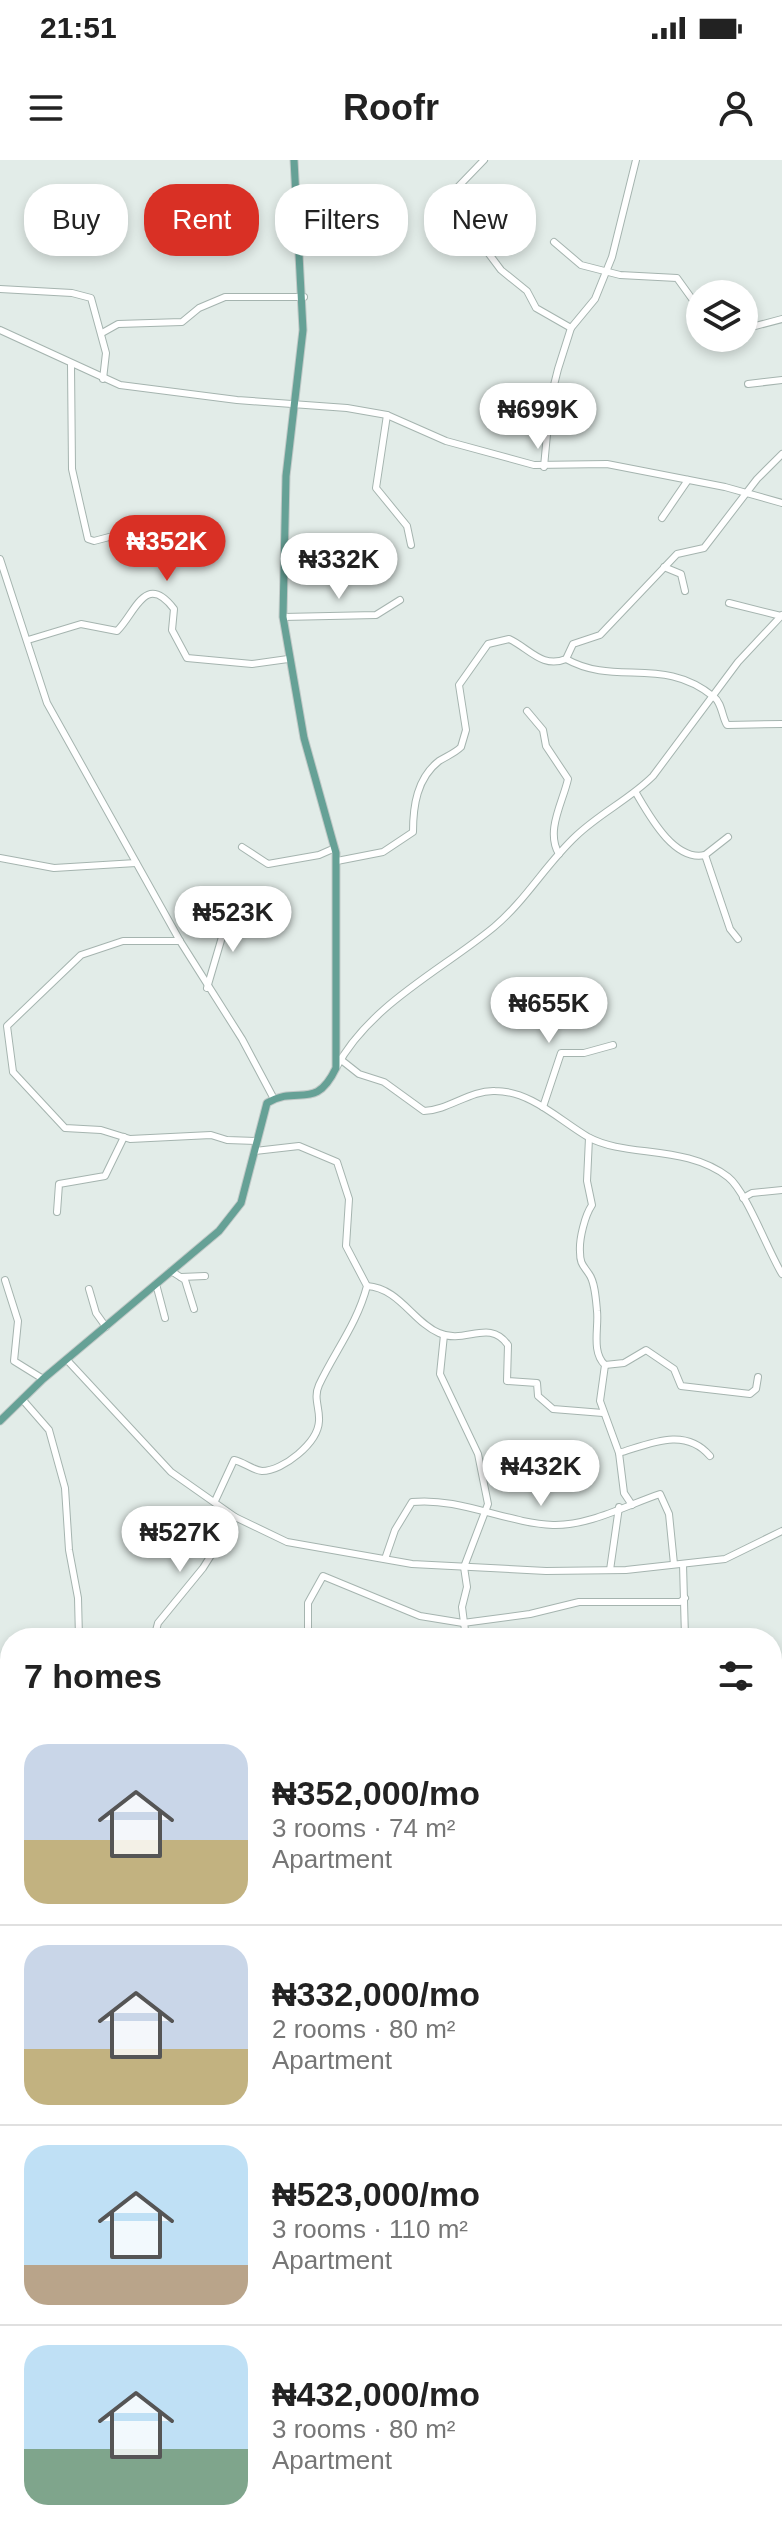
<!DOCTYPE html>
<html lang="en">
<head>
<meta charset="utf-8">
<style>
  body { margin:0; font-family:Arial,sans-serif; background:#f2f2f2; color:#222; height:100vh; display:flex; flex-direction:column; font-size:30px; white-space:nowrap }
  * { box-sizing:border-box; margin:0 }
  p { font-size:26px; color:#767676 }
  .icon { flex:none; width:44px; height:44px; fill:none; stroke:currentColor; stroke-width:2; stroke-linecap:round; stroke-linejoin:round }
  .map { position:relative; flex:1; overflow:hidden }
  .drawer { position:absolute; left:0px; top:1468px; width:782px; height:914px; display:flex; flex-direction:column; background:#fff; border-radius:32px 32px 0 0; box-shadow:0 4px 12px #0003 }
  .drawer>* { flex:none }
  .top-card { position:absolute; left:24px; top:24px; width:734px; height:72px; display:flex; gap:16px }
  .tools { position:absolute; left:686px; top:120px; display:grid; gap:16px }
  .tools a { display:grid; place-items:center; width:72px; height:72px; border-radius:50%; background:#fff; box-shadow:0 4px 12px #0003; font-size:40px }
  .price { position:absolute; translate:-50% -68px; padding:0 18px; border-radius:28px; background:#fff; color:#222; font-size:26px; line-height:52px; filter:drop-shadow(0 2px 4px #0008) }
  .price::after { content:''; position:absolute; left:50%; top:48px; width:24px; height:18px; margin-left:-12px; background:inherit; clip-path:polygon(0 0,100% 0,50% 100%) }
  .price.selected { background:#d93025; color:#fff }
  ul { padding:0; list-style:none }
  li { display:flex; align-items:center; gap:24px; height:200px; padding:0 24px }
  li+li { border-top:2px solid #e0e0e0 }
  li span { display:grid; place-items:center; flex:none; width:224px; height:160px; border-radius:24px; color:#555 }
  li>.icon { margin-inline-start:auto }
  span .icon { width:96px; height:96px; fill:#fffc; stroke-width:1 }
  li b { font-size:34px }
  h2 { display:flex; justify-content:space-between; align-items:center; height:96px; padding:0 24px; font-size:34px }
  .tag { padding:0 28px; border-radius:32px; background:#fff; box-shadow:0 4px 12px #0003; font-size:28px; line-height:72px }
  .tag.selected { background:#d93025; color:#fff }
  .status { display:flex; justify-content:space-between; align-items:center; height:56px; padding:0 40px; background:#fff; direction:ltr }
  .status svg { height:22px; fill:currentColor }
  header { display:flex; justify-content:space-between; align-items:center; height:104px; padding:0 24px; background:#fff; font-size:36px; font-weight:800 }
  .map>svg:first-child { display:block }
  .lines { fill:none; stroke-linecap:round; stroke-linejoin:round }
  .minor-casing { stroke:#a5b4af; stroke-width:8 }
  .major-casing { stroke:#c1c9c7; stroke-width:9 }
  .minor { stroke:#fff; stroke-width:6 }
  .major { stroke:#66a196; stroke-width:7 }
</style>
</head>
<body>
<div class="status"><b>21:51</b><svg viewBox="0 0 49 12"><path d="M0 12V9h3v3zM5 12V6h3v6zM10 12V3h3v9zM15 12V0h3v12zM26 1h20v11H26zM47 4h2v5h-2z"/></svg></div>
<header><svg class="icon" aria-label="menu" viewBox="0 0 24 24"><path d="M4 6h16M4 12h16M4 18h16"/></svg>Roofr<svg class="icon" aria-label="person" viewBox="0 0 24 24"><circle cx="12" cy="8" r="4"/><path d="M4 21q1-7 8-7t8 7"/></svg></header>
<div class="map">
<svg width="782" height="2381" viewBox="0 0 782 2381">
  <rect width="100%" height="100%" fill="#e2ece8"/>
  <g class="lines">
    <g class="minor-casing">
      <g id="minor">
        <polyline points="484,0 454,31 448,72 474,74 501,110 527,131 536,148 571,168"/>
        <polyline points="554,82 581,105 620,115 677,118 700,150"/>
        <polyline points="0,129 72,133 91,138 106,193 103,219"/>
        <polyline points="744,169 782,159"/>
        <polyline points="0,170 120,225 237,240 347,248 387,255 446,281 534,305 607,304 725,327 782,343"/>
        <polyline points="102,173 118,164 182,162 199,148 225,137 304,137"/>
        <polyline points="71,205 72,309 88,379 94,381 128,372 162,380 201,380"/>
        <polyline points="748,224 782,220"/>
        <polyline points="387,255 376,328 407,366 411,385"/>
        <polyline points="544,307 550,241 558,209 571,168 595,139 612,97 636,0"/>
        <polyline points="662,358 688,320"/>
        <polyline points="0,399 47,543 180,781 242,879 274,939"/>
        <polyline points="664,407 681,414 685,431"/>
        <polyline points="729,443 781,456"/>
        <polyline points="283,457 376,455 400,440"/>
        <path d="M28 480 81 464 117 471C135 454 145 411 174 449L172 470 187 498 252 504 288 499"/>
        <path d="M566 499C616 527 663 495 714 537 722 543 722 557 727 565L782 564"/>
        <path d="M527 551 543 570 546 586 568 619C563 642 545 671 559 694"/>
        <path d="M636 633C649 655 674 702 705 695L728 677"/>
        <polyline points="242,687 268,704 319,695 335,688"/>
        <polyline points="705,695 730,769 738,779"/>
        <polyline points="0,698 54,708 136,703"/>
        <path d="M337 701 383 692 413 672C413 646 417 618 439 601 447 596 455 593 461 587L466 570 459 525 488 484 509 479C529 488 542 509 566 499L573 484 600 475 677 394 704 388 757 319 782 294"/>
        <polyline points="180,781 123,781 81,795 7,866 13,912 65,968 101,970 130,979 211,975 227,980 257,981"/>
        <polyline points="207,828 222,777 219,755"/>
        <path d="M340 899 359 914 384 922 424 951C449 950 470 930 495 931 531 931 559 960 588 977 626 998 685 984 728 1017 746 1031 768 1091 782 1114"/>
        <path d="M336 908C369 845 442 810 494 767 526 740 546 704 576 676 600 653 630 639 653 616L738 502 782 455"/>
        <polyline points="543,947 561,893 584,893 613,885"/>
        <path d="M589 978 587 1021 592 1045C585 1055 579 1079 580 1092 580 1104 583 1105 589 1114 595 1122 596 1140 597 1151 599 1167 591 1192 605 1205L600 1241 619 1293 624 1333 632 1345"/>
        <polyline points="743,1038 752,1033 782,1030"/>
        <polyline points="57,1052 59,1024 105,1016 124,977"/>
        <polyline points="171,1111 185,1120 194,1149"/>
        <polyline points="181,1117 205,1116"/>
        <polyline points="5,1120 18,1161 14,1201 43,1219"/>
        <polyline points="156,1124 165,1158"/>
        <path d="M367 1126C399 1128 413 1162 439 1173 465 1185 489 1158 508 1185L507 1221 537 1223 538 1236 553 1249 603 1253"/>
        <polyline points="89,1129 96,1153 106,1167"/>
        <polyline points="444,1175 440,1214 478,1294 488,1344 464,1407 467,1427 462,1447 466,1478"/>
        <polyline points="67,1200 171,1312 235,1357 287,1382 412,1404 546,1411 626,1410 725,1399 782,1371"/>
        <polyline points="605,1205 624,1203 646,1190 674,1209 681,1226 750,1234 756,1229 758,1217"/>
        <polyline points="22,1239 49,1270 65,1328 69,1390 78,1438 79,1478"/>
        <path d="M619 1293C649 1284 685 1266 710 1296"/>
        <path d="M215 1341 234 1300C244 1302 252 1310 262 1311 283 1311 318 1283 319 1261 320 1248 313 1238 319 1225 335 1191 357 1164 367 1126L346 1086 349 1039 337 1002 299 986 255 991"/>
        <path d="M385 1399 395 1370 412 1342C460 1337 506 1363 553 1365 589 1366 627 1345 660 1334L669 1354 674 1404"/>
        <polyline points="683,1404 685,1478"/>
        <polyline points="610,1410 619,1347"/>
        <polyline points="154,1478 158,1463 203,1408 235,1357"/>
        <polyline points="308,1478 308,1443 323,1416 420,1456 463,1463 530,1454 579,1442 680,1442 685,1438"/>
        <polyline points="772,1534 782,1528"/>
        <polyline points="772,1595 782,1598"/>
        <polyline points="772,1694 782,1712"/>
        <polyline points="0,1777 10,1779"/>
        <polyline points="0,1834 10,1835"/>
        <polyline points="772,1998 782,1999"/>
        <polyline points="0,2140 10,2142"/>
        <polyline points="772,2144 774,2143"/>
        <polyline points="0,2290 10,2287"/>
        <polyline points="772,2336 782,2315"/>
        <polyline points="67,2372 68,2381"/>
        <polyline points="389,2372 396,2378 414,2376 423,2381"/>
        <polyline points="361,2376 374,2372"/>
        <polyline points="0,2379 20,2381"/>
        <polyline points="751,2381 755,2372"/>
      </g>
    </g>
    <g class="major-casing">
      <path id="major" d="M0 1261 43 1219 219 1071 241 1043 267 943C298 924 315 952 336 908V693L304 578 283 457 286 316 303 170 294 0"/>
    </g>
    <use href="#minor" class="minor"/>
    <use href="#major" class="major"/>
  </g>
</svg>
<div class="tools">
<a><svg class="icon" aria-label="layers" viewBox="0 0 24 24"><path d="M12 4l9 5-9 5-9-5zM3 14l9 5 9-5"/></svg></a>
</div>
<b class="price" style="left:538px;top:291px">₦699K</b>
<b class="price selected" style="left:167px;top:423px">₦352K</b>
<b class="price" style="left:339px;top:441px">₦332K</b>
<b class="price" style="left:233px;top:794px">₦523K</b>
<b class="price" style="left:549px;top:885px">₦655K</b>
<b class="price" style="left:541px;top:1348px">₦432K</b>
<b class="price" style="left:180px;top:1414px">₦527K</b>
<div class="top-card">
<a class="tag">Buy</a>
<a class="tag selected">Rent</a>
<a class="tag">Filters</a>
<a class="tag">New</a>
</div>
<section class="drawer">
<h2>7 homes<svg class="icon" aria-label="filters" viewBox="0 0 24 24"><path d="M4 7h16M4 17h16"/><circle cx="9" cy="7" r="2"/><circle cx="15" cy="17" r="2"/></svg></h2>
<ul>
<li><span style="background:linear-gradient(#c9d6e8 60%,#c2b280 0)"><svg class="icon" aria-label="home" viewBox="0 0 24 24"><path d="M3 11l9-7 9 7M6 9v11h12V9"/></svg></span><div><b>₦352,000/mo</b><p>3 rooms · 74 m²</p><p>Apartment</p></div></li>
<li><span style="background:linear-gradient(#c9d6e8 65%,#c2b280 0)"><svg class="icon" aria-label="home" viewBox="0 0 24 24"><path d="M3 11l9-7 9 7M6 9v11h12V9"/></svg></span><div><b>₦332,000/mo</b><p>2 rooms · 80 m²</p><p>Apartment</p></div></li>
<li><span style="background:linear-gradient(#bfe0f5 75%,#b9a48a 0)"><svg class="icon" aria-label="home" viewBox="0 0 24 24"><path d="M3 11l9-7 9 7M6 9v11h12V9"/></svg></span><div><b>₦523,000/mo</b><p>3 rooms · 110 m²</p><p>Apartment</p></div></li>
<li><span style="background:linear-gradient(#bfe0f5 65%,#7fa58c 0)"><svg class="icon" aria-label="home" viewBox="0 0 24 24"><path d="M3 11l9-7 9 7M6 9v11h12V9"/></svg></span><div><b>₦432,000/mo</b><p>3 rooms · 80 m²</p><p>Apartment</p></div></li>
</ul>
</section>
</div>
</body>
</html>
